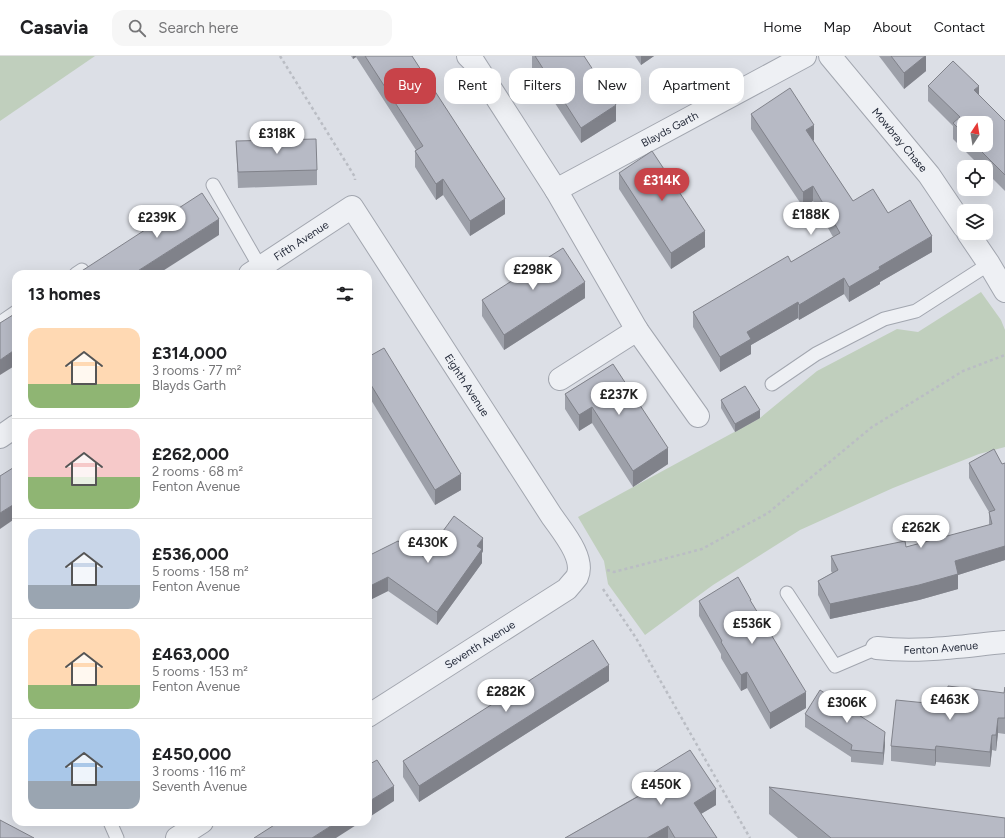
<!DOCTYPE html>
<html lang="en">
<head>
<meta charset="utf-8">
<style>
  body { margin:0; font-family:Figtree,sans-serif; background:#f6f6f6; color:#202124; height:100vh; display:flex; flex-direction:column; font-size:15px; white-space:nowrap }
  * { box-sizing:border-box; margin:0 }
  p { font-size:13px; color:#757577 }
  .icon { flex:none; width:22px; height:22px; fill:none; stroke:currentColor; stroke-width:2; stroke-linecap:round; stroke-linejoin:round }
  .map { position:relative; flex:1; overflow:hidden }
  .drawer { position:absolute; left:12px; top:214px; width:360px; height:556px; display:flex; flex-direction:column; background:#fff; border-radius:12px; box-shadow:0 4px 16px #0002 }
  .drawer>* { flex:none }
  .top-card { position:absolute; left:384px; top:12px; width:380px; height:36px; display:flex; gap:8px }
  .needle { width:26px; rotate:12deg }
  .buttons { position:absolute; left:957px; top:60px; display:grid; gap:8px }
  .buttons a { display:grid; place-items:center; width:36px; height:36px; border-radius:8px; background:#fff; box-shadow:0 4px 16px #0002; font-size:20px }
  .price { position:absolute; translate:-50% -34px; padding:0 9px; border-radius:14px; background:#fff; color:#222; font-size:13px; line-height:26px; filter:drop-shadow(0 1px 2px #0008) }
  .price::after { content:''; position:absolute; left:50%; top:24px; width:12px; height:9px; margin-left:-6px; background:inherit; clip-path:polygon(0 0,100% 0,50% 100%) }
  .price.on { background:#c84349; color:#fff }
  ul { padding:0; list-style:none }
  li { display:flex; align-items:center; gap:12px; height:100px; padding:0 16px }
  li+li { border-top:1px solid #e0e0e0 }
  li span { display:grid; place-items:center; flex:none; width:112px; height:80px; border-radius:12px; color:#555 }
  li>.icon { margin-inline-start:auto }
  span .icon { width:48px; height:48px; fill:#fffc; stroke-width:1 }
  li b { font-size:17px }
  h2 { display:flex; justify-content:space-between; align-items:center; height:48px; padding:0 16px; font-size:17px }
  .pill { padding:0 14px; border-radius:12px; background:#fff; box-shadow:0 4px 16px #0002; font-size:14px; line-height:36px }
  .pill.on { background:#c84349; color:#fff }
  header { display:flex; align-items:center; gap:24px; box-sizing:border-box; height:56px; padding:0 20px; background:#fff; border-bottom:1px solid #e0e0e0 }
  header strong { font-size:19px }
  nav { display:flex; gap:22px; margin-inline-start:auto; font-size:14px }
  .search { width:280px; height:36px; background:#f6f6f6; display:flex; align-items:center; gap:10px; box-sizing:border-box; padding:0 14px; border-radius:12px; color:#757577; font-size:15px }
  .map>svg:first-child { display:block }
  .green { fill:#c0cfbd }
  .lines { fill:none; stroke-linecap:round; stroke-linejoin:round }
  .lane-casing { stroke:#a2a6af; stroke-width:15 }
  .street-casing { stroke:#a2a6af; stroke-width:24 }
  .path { stroke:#babdc4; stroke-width:2.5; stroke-dasharray:3 3; stroke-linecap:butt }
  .lane { stroke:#eef0f4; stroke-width:13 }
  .street { stroke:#eef0f4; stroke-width:22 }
  .wall { fill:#9da0a9; fill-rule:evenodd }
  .shaded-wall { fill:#80828a }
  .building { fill:#b7bac5; stroke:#80828a }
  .labels { text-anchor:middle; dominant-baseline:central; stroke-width:3.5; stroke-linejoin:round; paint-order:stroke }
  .street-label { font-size:11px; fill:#262c3b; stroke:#ebeef4 }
</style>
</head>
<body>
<header>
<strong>Casavia</strong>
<div class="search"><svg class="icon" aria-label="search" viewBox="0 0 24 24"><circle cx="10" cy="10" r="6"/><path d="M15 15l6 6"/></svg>Search here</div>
<nav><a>Home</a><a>Map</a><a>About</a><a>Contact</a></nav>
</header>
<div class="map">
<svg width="1005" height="782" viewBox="0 0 1005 782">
  <rect width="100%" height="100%" fill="#dcdfe6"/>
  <g class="green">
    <polygon points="0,0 95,0 0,65"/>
    <polygon points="981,236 1001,264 1005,274 1005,391 979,398 893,432 800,474 713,529 645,579 608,528 604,505 578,461 760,362 817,315 897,273 918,276"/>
  </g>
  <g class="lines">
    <g class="lane-casing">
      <g id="lane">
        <polyline points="213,129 260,211"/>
        <polyline points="76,218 82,214"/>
        <polyline points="0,267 16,256"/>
        <polyline points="772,328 816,298 884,263 916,255 989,208"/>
        <polyline points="787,537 835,610 877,592"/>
        <polyline points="110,766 117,782"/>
      </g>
    </g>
    <g class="street-casing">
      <g id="street">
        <polyline points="468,0 473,5 556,134 637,274 698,360"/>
        <path id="s1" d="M830 0 929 119 964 171"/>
        <path id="s2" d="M556 134 805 0"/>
        <polyline points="968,177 989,208 1005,235"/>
        <path id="s3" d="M250 218 352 151 551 459C561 474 586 502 577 521 574 525 570 529 567 533L368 660"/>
        <polyline points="560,323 637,274"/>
        <polyline points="0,381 16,370"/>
        <path id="s4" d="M877 592C920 597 962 590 1005 586"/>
        <polyline points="177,782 202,766"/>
      </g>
    </g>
    <g class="path">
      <polyline points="280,0 355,121 355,124"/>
      <polyline points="607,514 614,516 702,493 768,457 872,371 963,315 1005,299"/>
      <polyline points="603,533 636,582 750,782"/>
    </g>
    <use href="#lane" class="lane"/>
    <use href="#street" class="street"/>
  </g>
  <g class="wall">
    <polygon points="351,0 412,0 505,158 470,180 443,139 436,144 415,111 415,95 416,94 356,1 353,3"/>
    <polygon points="532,0 584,0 616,65 581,87 532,12"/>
    <polygon points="635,0 654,0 641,9"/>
    <polygon points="879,0 926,0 926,15 904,33"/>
    <path d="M928 30 979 39 1005 65V135L986 116V111H981L953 83V70L928 45ZM964 67 986 89H964Z"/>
    <polygon points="751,58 814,84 813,85 853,145 888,157 932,196 880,226 880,228 849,246 844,238 799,264 798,262 751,289 751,298 720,316 693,271 693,256 791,206 833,181 813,145 803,151 751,73"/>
    <polygon points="236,85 317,114 317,129 238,132"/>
    <polygon points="619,117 705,191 671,213 619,133"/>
    <polygon points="585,242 504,294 482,260 482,244"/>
    <polygon points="368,301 461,434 435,449 368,339"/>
    <polygon points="613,308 668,408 633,431 592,367 579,375 565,353 565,338"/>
    <polygon points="721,344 760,362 735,376 721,352"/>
    <polygon points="969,407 1002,408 1005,407 1005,506 1005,504 958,519 958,533 919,544 830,563 818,539 818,525 832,517 831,515 831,500 906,491 989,469 989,456 969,422"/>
    <polygon points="483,495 482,497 482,507 437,569 388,535 368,545 368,500 424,501"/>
    <polygon points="699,545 751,546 806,652 770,673 747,632 741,635 721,602 721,598 699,560"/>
    <polygon points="609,625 419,746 403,721 403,705"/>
    <polygon points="1005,631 1005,678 998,677 996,695 992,694 990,711 936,706 935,710 891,705 891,690 946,649 1004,637"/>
    <polygon points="805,658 885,689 883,709 851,706 851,701 805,671"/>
    <polygon points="646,721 716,749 701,758 717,782 565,782 646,735"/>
    <polygon points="769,731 1005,782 798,782 769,758"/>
  </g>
  <g class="shaded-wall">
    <polygon points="353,0 356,0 356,1 353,3"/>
    <polygon points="641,0 654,0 641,9"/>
    <polygon points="925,0 926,0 926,15 904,33 904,17"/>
    <polygon points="979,30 979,46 974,34"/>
    <polygon points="616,49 616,65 581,87 581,72"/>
    <polygon points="814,69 814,84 806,90 806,74"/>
    <polygon points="443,123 443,139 436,144 436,128"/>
    <polygon points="813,130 813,145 803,151 803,136"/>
    <polygon points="505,143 505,158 470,180 470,165"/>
    <polygon points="219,163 219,179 158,218 133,218"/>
    <polygon points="705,175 705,191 671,213 671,197"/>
    <polygon points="932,180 932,196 880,226 880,228 849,246 849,231 879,211"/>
    <polygon points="844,222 844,238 799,264 799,249"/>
    <polygon points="585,226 585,242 504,294 504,279"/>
    <polygon points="798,246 798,262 751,289 751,298 720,316 720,301 747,276"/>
    <polygon points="16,293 16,309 0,319 0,304"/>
    <polygon points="592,351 592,367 579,375 579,359"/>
    <polygon points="760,354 760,362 735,376 735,368"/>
    <polygon points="668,392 668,408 633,431 633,415"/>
    <polygon points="461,418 461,434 435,449 435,434"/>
    <polygon points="16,447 16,462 0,473 0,457"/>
    <polygon points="483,482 483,495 482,497 482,507 437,569 437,556 477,490"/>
    <polygon points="1005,490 1005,504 958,519 958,533 919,544 830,563 830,548 955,505"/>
    <polygon points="388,521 388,535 368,545 368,531"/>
    <polygon points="609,609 609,625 419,746 419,730"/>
    <polygon points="747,616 747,632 741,635 741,619"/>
    <polygon points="806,636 806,652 770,673 770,657"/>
    <polygon points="998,662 998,677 996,695 996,679"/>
    <polygon points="885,676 885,689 883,709 883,697"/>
    <polygon points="992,679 992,694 990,711 990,696"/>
    <polygon points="936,690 936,706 935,710 935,694"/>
    <polygon points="394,730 394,745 368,762 368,746"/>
    <polygon points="716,733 716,749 694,762 694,747"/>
    <polygon points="337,766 361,766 336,782 312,782"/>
    <polygon points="668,770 668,782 647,782"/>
  </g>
  <g class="building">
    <polygon points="365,0 412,0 505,143 470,165 443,123 436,128 415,95 423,90"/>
    <polygon points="535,0 584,0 616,49 581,72"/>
    <polygon points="891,0 925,0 904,17"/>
    <polygon points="953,5 979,30 974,34 1005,65 1005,119 975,89 986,89 986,67 964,67 964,78 953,67 960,61 928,30"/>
    <polygon points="790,32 814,69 806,74 853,145 873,133 888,157 910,144 932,180 879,211 880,213 849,231 844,222 799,249 798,246 747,276 751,283 720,301 693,256 788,200 791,206 840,177 813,130 803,136 751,58"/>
    <polygon points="316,83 317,114 238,116 236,85"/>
    <polygon points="652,95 705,175 671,197 619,117"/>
    <polygon points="202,137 219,163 133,218 77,218"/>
    <polygon points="563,192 585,226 504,279 482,244"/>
    <polygon points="16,257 16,293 0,304 0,267"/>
    <polygon points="384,292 461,418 435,434 368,324 368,301"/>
    <polygon points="613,308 668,392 633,415 592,351 579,359 565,338"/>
    <polygon points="745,330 760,354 735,368 721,344"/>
    <polygon points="994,393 1002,408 1005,407 1005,491 1005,490 955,505 958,518 919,529 830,548 818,525 838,514 831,500 905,485 906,491 992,468 989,456 995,454 969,407"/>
    <polygon points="16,410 16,447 0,457 0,420"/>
    <polygon points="454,460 483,482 477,490 482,493 437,556 388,521 368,531 368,500 398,485 424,501"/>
    <polygon points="738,521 751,544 750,544 806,636 770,657 747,616 741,619 721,586 722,585 699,545"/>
    <polygon points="593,584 609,609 419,730 403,705"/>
    <polygon points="948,630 1004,637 1005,631 1005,662 998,662 996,679 992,679 990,696 936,690 935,694 891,690 896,644 946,649"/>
    <polygon points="820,634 885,676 883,697 851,694 852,689 805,658"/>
    <polygon points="690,694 716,733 694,747 717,782 675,782 668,770 647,782 565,782 653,732 646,721"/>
    <polygon points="377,704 394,730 368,746 368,709"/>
    <polygon points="769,731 1005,762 1005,782 831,782"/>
    <polygon points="0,764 34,782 0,782"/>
    <polygon points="279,766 337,766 312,782 254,782"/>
  </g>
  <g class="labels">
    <g class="street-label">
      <text stroke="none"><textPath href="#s2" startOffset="129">Blayds Garth</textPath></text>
      <text stroke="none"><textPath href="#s1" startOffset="109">Mowbray Chase</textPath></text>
      <text stroke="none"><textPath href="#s3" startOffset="61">Fifth Avenue</textPath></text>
      <text stroke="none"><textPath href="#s3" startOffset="334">Eighth Avenue</textPath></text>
      <text transform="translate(480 589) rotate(-32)">Seventh Avenue</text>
      <text stroke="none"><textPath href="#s4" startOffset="64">Fenton Avenue</textPath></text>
    </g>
  </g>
</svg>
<div class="buttons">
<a><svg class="needle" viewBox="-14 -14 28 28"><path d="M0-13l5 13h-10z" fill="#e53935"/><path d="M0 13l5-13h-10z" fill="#757577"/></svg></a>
<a><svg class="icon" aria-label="locate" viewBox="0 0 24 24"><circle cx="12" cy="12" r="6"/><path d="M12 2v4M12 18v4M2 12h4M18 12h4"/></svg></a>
<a><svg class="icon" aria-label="layers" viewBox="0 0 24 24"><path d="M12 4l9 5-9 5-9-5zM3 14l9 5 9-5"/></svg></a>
</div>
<b class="price" style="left:277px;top:99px">£318K</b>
<b class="price on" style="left:662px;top:146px">£314K</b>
<b class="price" style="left:811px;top:180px">£188K</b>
<b class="price" style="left:157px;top:183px">£239K</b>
<b class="price" style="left:533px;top:235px">£298K</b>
<b class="price" style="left:619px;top:360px">£237K</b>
<b class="price" style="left:921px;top:493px">£262K</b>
<b class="price" style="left:428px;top:508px">£430K</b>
<b class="price" style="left:752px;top:589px">£536K</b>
<b class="price" style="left:506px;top:657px">£282K</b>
<b class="price" style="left:950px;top:665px">£463K</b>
<b class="price" style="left:847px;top:668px">£306K</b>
<b class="price" style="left:661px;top:750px">£450K</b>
<div class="top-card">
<a class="pill on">Buy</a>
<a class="pill">Rent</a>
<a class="pill">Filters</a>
<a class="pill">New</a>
<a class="pill">Apartment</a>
</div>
<section class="drawer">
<h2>13 homes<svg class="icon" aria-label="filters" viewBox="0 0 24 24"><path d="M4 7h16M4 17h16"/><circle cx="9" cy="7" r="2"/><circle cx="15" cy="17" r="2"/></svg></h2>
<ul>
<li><span style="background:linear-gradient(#ffd9b3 70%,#8fb573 0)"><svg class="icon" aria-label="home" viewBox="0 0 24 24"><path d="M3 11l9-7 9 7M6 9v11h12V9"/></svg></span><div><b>£314,000</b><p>3 rooms · 77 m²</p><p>Blayds Garth</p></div></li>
<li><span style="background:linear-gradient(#f6c9c9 60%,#8fb573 0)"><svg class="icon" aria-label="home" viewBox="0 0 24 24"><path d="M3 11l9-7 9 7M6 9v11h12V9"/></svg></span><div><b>£262,000</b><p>2 rooms · 68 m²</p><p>Fenton Avenue</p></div></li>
<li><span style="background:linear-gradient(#c9d6e8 70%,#9aa5b1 0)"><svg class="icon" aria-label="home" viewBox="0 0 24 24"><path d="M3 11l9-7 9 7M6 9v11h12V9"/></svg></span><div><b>£536,000</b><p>5 rooms · 158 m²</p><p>Fenton Avenue</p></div></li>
<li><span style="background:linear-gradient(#ffd9b3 70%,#8fb573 0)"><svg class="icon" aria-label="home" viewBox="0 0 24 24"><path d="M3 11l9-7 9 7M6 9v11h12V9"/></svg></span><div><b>£463,000</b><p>5 rooms · 153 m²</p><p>Fenton Avenue</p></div></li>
<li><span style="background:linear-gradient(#a9c7e8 65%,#9aa5b1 0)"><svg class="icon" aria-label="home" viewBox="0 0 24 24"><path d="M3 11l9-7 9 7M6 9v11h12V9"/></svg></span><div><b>£450,000</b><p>3 rooms · 116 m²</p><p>Seventh Avenue</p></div></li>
</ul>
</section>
</div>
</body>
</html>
